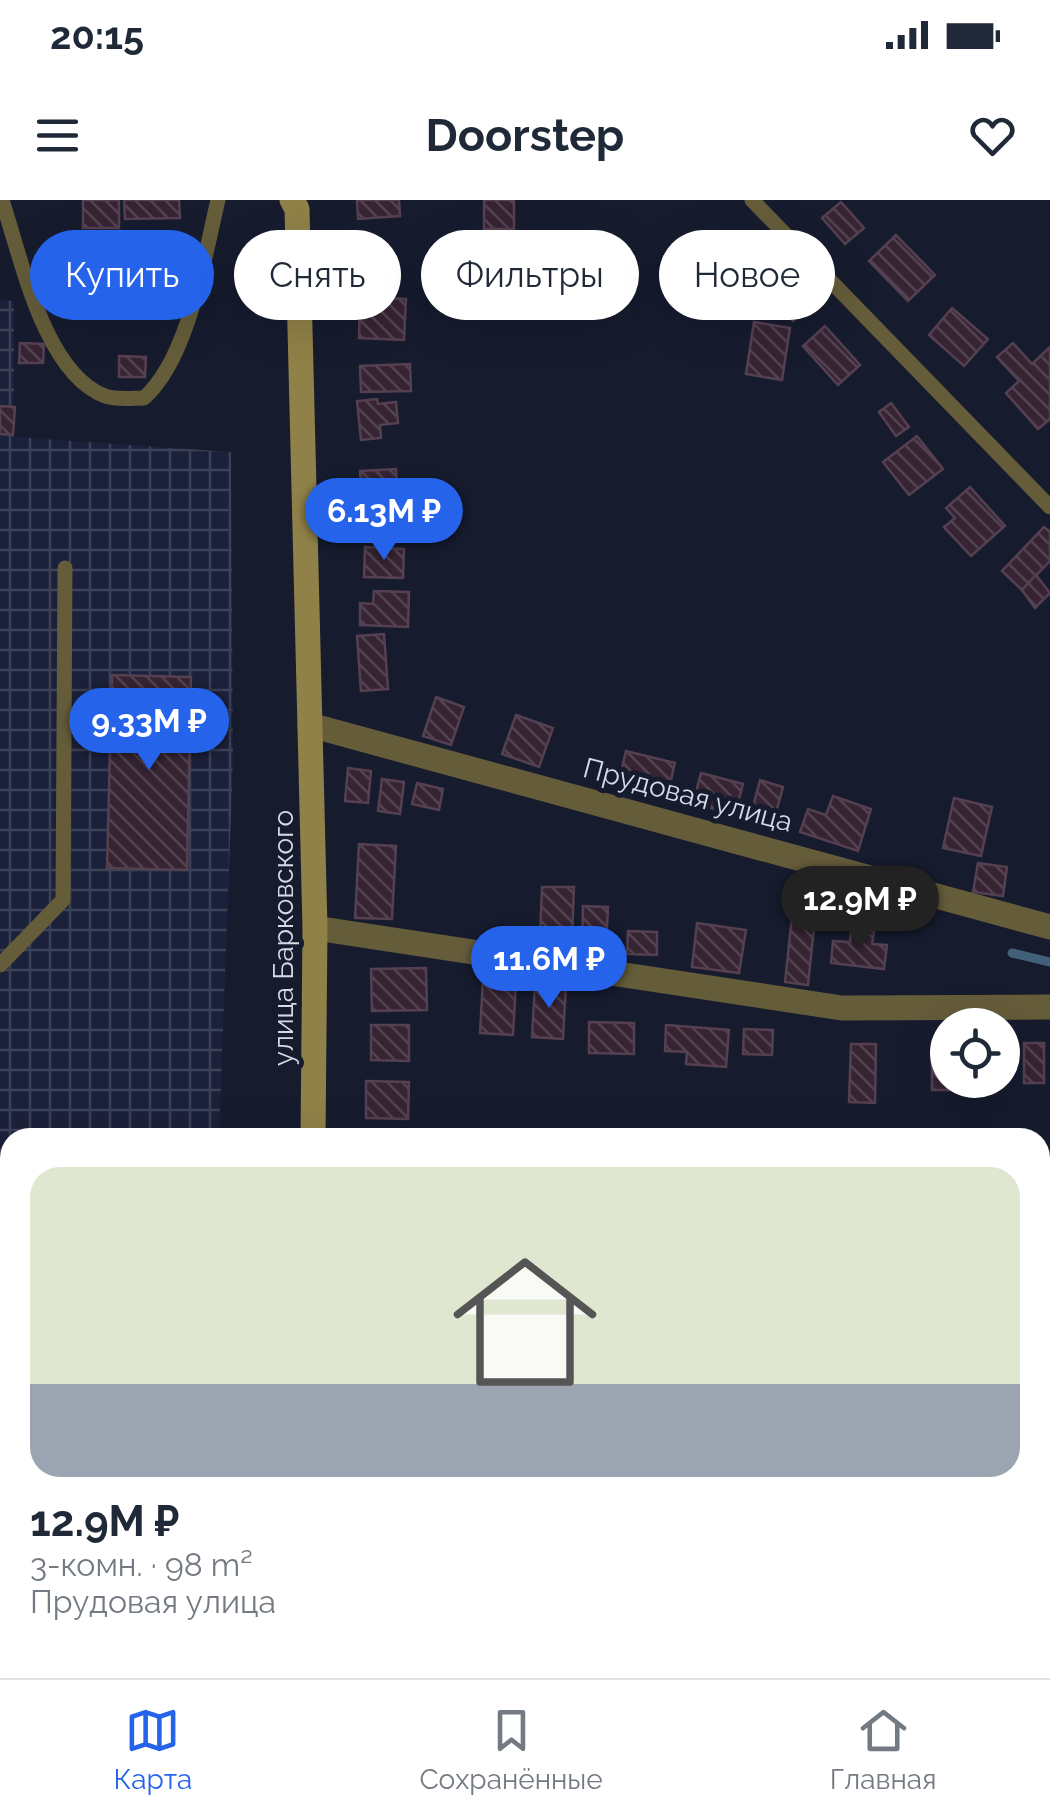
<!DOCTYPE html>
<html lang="ru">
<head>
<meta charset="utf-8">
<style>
  body { margin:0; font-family:Raleway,sans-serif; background:#f2f2f3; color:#1f2937; height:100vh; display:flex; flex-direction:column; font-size:38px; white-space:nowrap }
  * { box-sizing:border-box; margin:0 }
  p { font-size:32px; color:#747a83 }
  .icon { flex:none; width:55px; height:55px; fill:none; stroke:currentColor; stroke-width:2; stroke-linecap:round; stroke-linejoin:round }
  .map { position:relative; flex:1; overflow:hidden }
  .drawer { position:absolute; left:0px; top:928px; width:1050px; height:552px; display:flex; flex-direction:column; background:#fff; border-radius:30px 30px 0 0; box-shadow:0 10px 40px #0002 }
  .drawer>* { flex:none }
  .banner { position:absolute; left:30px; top:30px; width:990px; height:90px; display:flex; gap:20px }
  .controls { position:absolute; left:930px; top:808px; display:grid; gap:20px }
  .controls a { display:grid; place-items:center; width:90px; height:90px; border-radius:50%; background:#fff; box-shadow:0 10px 40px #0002; font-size:50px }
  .price { position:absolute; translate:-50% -85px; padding:0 22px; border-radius:35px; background:#2563eb; color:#fff; font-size:32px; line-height:65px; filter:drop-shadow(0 2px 5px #0008) }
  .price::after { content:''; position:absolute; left:50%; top:60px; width:30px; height:22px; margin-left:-15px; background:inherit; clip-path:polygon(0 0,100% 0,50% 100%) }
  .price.active { background:#222; color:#fff }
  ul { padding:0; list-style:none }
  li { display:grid; align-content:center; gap:20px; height:530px; padding:0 30px }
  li+li { border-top:2px solid #e0e1e3 }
  li span { display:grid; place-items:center; height:310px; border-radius:30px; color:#555 }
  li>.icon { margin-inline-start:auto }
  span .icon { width:180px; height:180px; fill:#fffc; stroke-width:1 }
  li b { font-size:42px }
  .pill { padding:0 35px; border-radius:45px; background:#fff; box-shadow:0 10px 40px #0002; font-size:35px; line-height:90px }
  .pill.active { background:#2563eb; color:#fff }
  .status { display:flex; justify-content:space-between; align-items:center; height:70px; padding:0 50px; background:#fff; direction:ltr }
  .status svg { height:28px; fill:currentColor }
  header { display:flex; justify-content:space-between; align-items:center; height:130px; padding:0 30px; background:#fff; font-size:45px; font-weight:700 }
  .tabs { display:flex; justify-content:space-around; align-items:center; height:140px; border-top:2px solid #e0e1e3; background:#fff; font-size:28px; color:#747a83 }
  .tabs a { display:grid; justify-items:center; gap:5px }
  .tabs .active { color:#2563eb }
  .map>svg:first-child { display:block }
  .industrial { fill:url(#industrial-grid) }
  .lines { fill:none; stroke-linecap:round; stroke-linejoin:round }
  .stream { stroke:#43607a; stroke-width:9 }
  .building { fill:url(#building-back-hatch); stroke:#554051; stroke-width:2.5 }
  .lane { stroke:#655c3a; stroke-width:15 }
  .street { stroke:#655c3a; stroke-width:25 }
  .secondary { stroke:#908148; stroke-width:25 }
  .labels { text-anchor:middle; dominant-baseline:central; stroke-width:10; stroke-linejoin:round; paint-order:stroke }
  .street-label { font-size:28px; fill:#d6dae7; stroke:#161b2e }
</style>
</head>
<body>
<div class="status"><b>20:15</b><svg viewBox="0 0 49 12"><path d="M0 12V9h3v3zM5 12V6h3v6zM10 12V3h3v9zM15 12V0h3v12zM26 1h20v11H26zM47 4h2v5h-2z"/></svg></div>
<header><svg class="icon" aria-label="menu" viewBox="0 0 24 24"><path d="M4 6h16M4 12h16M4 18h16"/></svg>Doorstep<svg class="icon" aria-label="heart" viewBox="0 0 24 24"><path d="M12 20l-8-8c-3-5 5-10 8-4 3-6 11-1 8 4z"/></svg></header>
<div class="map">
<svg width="1050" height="1478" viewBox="0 0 1050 1478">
  <defs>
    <pattern id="industrial-grid" width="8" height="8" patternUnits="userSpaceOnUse" patternTransform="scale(2.5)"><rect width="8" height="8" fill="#1b213a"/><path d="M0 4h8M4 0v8" fill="none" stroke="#3b4156"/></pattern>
    <pattern id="building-back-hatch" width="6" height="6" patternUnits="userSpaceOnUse" patternTransform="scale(2.5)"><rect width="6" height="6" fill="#372433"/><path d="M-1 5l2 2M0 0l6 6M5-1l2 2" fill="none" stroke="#534351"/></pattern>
  </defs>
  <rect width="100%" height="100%" fill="#161b2e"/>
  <polygon class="industrial" points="0,100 14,101 14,237 231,252 233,561 219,937 10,938 10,1470 213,1470 213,1478 0,1478"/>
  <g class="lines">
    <polyline class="stream" points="1012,753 1050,762"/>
  </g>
  <g class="building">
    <rect x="83" y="0" width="36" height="28"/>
    <polygon points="124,0 179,0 180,18 125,19"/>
    <polygon points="357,0 399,0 400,16 358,19"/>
    <rect x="484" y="0" width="30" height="29"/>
    <polygon points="841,2 864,28 845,44 822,18"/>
    <polygon points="896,35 935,75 908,101 869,61"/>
    <rect x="357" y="52" width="31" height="25"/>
    <polygon points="784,77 809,107 793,121 768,91"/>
    <polygon points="360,97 406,99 404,140 359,138"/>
    <polygon points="952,108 988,139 964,166 929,135"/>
    <polygon points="754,122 790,128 782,180 746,174"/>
    <polygon points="825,126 860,165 838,185 803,146"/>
    <polygon points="20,143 44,144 43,163 19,163"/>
    <polygon points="1013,143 1032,164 1050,147 1050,219 1038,229 1006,193 1019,181 997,157"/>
    <polygon points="119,156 146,157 145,177 119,177"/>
    <polygon points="410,164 411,191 361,192 360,166"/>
    <polygon points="377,199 378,204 396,202 398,223 380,225 381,238 361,240 357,201"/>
    <polygon points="891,203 909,227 896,236 879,212"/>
    <polygon points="0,206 15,207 13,235 0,234"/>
    <polygon points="917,236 943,269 909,295 883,262"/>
    <polygon points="396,269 398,301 362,304 360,271"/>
    <polygon points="970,287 1005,326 971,356 944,327 955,318 946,308"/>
    <polygon points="362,311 405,311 405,335 362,334"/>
    <polygon points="1044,327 1050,332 1050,361 1022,390 1002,371"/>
    <polygon points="365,347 404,349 403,378 364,377"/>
    <polygon points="1036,375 1050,393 1035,408 1022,390"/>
    <polygon points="374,391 409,392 408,427 360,425 360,403 373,404"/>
    <polygon points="384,434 388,489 361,491 357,436"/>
    <polygon points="112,475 191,477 187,670 107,668"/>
    <polygon points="436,497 464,507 451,545 423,536"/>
    <polygon points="516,515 553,528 539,567 502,554"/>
    <polygon points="626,551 675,563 666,601 617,588"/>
    <polygon points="348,568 371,571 368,603 345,601"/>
    <polygon points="701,573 743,584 735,615 693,603"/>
    <polygon points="382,579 404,582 400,614 378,611"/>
    <polygon points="760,580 783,587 772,627 749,622"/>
    <polygon points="417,583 443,589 439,610 412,604"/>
    <polygon points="833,596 871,609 858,651 800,632 808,609 826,615"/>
    <polygon points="954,598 992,607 981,656 943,648"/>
    <polygon points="359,644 396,646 392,719 355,718"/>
    <polygon points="978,663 1007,667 1003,696 973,692"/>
    <polygon points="542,687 574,687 572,738 540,736"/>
    <polygon points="583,706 608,707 606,744 582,743"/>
    <polygon points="792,716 815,718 808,785 785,782"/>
    <polygon points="697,723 746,730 739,773 692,767"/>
    <polygon points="851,729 874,732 872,744 887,745 884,769 831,763 833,741 850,742"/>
    <polygon points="628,731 657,732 657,755 627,754"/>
    <polygon points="426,768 427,810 372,811 371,769"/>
    <polygon points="483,779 516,781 513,835 480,833"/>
    <polygon points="535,783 566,785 563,839 532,837"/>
    <polygon points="589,822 634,823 634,854 589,853"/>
    <polygon points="371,825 409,825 409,861 371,860"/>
    <polygon points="666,825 729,830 726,867 686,864 687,852 665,851"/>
    <polygon points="744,829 773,830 772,855 743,854"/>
    <polygon points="932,841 948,841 948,880 960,880 960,890 932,890"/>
    <rect x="1024" y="843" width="20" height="40"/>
    <polygon points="851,844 876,844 875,903 849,902"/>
    <polygon points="366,881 409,882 408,919 366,918"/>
    <polygon points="367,934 437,935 437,938 367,938"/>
    <rect x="1040" y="996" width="10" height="64"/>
    <polygon points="0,1183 10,1183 10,1470 191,1470 190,1478 0,1478"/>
    <polygon points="388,1470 437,1470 437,1478 387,1478"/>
    <rect x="478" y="1470" width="56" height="8"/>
    <polygon points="564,1470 580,1470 619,1475 563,1478"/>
  </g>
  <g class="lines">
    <g class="lane">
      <path d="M2 0C21 57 44 173 105 196 116 200 133 198 144 198 189 158 204 58 218 0"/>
      <polyline points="752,0 1050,307"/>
      <polyline points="0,765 63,700 65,368"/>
    </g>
    <g class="street">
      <polyline points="310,525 1050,727"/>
      <polyline points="315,728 842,808 1050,807"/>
      <polyline points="1040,1110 1050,1110"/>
      <polyline points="1040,1435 1050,1436"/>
      <polyline points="740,1478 741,1470"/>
    </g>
    <g class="secondary">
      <polyline points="292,0 297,9 315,728 313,938"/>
      <polyline points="260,1478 262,1470"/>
    </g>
  </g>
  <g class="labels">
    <g class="street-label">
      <text transform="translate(688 595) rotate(15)">Прудовая улица</text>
      <text transform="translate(283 738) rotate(-90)">улица Барковского</text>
    </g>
  </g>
</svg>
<div class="controls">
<a><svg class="icon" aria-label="locate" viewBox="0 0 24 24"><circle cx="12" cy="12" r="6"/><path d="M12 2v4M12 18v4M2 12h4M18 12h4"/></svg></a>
</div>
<b class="price" style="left:384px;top:363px">6.13M ₽</b>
<b class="price" style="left:149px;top:573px">9.33M ₽</b>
<b class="price active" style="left:860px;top:751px">12.9M ₽</b>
<b class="price" style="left:549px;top:811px">11.6M ₽</b>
<div class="banner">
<a class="pill active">Купить</a>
<a class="pill">Снять</a>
<a class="pill">Фильтры</a>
<a class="pill">Новое</a>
</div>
<section class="drawer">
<ul>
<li><span style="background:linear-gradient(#dfe7d0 70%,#9aa5b1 0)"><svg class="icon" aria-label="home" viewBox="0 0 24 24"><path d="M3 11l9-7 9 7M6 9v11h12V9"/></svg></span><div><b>12.9M ₽</b><p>3-комн. · 98 m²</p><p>Прудовая улица</p></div></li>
</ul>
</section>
</div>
<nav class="tabs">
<a class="active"><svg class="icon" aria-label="map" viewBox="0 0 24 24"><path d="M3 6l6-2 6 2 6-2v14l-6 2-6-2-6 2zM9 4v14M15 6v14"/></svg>Карта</a>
<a><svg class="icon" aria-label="saved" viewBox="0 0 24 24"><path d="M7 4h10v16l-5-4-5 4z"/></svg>Сохранённые</a>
<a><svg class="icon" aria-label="home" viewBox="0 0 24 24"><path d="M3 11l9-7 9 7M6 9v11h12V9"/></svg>Главная</a>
</nav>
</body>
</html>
